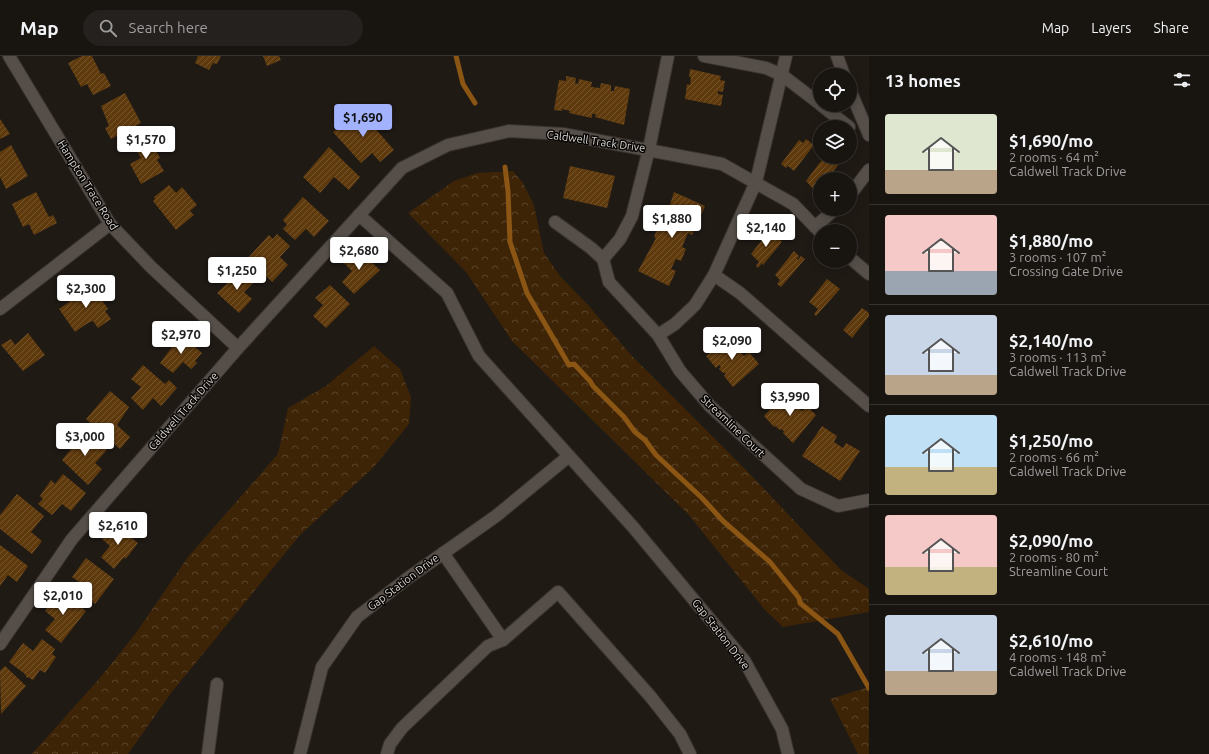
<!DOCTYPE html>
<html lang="en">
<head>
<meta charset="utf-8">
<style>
  body { margin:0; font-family:Ubuntu,sans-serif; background:#25211e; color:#f1f3f6; height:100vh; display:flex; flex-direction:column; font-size:15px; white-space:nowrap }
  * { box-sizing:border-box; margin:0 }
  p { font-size:13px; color:#9f9e9f }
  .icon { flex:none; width:22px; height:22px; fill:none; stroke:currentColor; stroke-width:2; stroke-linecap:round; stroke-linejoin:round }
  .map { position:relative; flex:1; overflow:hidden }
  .details { display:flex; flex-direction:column; background:#181410; width:340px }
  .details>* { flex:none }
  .tools { position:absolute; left:813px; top:12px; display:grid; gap:8px }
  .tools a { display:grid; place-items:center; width:44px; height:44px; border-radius:50%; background:#181410; box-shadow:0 2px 10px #0003,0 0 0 1px #363330; font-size:20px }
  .price { position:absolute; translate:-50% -34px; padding:0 9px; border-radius:4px; background:#fff; color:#222; font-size:13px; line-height:26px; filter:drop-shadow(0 1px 2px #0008) }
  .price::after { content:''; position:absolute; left:50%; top:24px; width:12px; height:9px; margin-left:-6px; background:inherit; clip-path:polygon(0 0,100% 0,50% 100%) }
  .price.active { background:#a2b2fd; color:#111 }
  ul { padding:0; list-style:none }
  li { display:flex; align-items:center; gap:12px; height:100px; padding:0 16px }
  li+li { border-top:1px solid #363330 }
  li span { display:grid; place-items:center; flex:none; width:112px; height:80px; border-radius:4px; color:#555 }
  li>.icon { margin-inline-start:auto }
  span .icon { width:48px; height:48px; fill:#fffc; stroke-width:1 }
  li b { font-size:17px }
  h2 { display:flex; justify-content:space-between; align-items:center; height:48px; padding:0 16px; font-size:17px }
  header { display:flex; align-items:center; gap:24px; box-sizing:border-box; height:56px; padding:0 20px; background:#181410; border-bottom:1px solid #363330 }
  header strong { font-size:19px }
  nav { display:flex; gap:22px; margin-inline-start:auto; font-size:14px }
  .search { width:280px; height:36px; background:#25211e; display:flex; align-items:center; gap:10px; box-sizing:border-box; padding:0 14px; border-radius:22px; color:#9f9e9f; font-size:15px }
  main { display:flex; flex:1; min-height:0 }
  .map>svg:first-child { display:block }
  .forest { fill:url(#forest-crowns) }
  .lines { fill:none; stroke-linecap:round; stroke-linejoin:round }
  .stream { stroke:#8b5614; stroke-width:5 }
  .building { fill:url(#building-hatch) }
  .minor-casing { stroke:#393432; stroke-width:14 }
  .minor { stroke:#564f49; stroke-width:12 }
  .labels { text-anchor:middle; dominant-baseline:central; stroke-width:3; stroke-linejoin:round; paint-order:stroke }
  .street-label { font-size:11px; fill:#dfdbd7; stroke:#080604 }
</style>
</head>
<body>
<header>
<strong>Map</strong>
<div class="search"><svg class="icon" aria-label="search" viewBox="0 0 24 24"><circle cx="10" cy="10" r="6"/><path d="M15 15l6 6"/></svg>Search here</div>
<nav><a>Map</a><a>Layers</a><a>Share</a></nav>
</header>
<main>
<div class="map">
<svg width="869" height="698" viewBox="0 0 869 698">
  <defs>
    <pattern id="forest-crowns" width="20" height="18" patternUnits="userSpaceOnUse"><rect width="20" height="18" fill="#3e2407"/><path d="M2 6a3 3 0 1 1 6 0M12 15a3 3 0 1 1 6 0" fill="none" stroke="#59432a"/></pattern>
    <pattern id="building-hatch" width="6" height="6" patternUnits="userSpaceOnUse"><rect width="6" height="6" fill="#5f3a0d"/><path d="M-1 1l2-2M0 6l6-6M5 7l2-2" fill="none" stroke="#765630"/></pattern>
  </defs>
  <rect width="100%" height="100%" fill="#201a15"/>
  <g class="forest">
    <polygon points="513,115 523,127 534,149 544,197 560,220 588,249 631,299 746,414 841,514 869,533 869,556 783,571 765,554 689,459 512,285 466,216 408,157 454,125 477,117"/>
    <polygon points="374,290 400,313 411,341 409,368 373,412 300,479 171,637 128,698 32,698 99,623 136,577 188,501 278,398 288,352 326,330"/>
    <polygon points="869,631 869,698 858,698 830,643"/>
  </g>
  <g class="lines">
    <g class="stream">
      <polyline points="456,0 463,28 475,47"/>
      <polyline points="505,111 508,135 510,186 527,237 569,309 574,308 590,325 593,330 624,361 635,376 645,384 656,399 702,442 723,465 770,506 799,542 800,547 838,578 869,632"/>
    </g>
  </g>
  <g class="building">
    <polygon points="82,0 92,0 101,18 104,17 111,30 93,39 87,28 81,31 68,7"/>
    <polygon points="198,0 221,0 217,8 213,7 209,14 195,7"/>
    <polygon points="263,0 279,0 281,4 267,10"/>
    <polygon points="690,13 721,20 720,24 725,25 723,36 718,35 718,38 723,39 721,50 685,43 687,28 690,29 691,21 689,21"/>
    <polygon points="566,20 576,22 575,27 578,28 579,23 592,26 591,31 600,32 601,27 611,29 611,35 614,35 615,30 630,33 624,69 595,61 596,58 592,58 592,62 569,57 570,55 562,53 562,55 554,54 559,24 566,25"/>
    <polygon points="125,37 141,67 111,83 105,72 109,70 101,50"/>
    <polygon points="359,54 394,94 380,106 372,97 361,107 333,76"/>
    <polygon points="0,63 10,78 0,83"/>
    <polygon points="147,78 160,102 157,104 164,115 141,128 130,108 141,102 132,87"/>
    <polygon points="806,83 814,89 794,115 788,110 786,112 781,108 799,84 803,87"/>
    <polygon points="11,89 28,120 6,133 0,121 0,96"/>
    <polygon points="329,91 360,121 349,134 334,121 320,137 303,121"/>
    <polygon points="824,101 830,101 839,108 827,123 820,123 820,133 817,137 806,125"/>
    <polygon points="570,110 615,120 607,152 563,142"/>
    <polygon points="169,129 176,137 182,131 197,149 190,155 194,159 176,174 153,145 155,143 154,141"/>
    <polygon points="36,136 49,161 53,159 57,167 34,179 29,168 23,171 12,148"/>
    <polygon points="674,136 705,150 692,179 688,177 682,191 686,193 681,205 676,203 671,213 676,215 669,230 638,215 656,182 654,181 657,173 661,175 658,172 661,165 664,167 666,164 662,162 665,154 668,155"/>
    <polygon points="303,141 329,165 314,181 306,173 295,184 283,173 287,169 283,164"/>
    <polygon points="770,175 782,186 763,209 762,207 758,212 756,210 759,206 751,198 762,184 761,183"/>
    <polygon points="277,178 290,190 280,201 288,209 272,226 258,212 256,213 247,203 269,179 273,183"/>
    <polygon points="357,193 380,214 354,238 342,226 352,215 344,207"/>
    <polygon points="794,195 799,200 797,203 798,204 801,200 805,203 781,231 777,228 780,224 775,219"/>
    <polygon points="242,213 255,225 244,236 252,243 239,257 217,237"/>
    <polygon points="827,223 840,233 816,260 814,258 818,253 809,246"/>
    <polygon points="94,226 100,235 97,237 108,253 105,255 111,263 98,272 93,265 88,267 75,276 59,253 72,244 73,246 79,242 76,238"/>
    <polygon points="330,229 350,248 326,272 313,260 323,249 315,242"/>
    <polygon points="862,252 869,257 869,260 852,282 843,274"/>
    <polygon points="28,277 45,299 23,315 1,289 11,283 15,289"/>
    <polygon points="181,279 202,297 195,305 197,307 191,313 183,306 173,317 160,307"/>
    <polygon points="728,281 735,289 740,285 744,290 739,294 744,300 749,296 759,308 733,331 724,320 726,317 723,317 719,313 721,311 719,309 716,312 706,300"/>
    <polygon points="143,309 165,328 169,324 177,332 161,350 153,342 143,354 131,342 141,331 131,323"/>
    <polygon points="110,335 129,351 117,369 130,381 120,393 86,363"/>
    <polygon points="784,338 791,344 795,340 800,344 796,349 801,354 803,355 807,350 816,359 793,387 783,377 784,375 781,373 780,374 776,371 778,369 774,371 764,360"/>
    <polygon points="822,370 837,380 834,386 843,392 846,387 860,395 840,425 802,400"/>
    <polygon points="84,374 107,394 95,407 102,413 88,429 62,404 72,392 72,390"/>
    <polygon points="63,418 86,437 71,455 62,448 52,459 38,448 43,443 40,440 51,424 55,428"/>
    <polygon points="17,438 44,460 31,476 42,485 32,498 0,473 0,459"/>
    <polygon points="114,468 138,487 128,500 125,503 124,501 114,513 101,501 110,490 102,483"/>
    <polygon points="0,489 28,510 17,526 8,519 0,530"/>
    <polygon points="86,502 114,523 95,548 91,545 87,550 73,540 82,528 72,521"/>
    <polygon points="61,535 86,555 61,587 45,574 55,563 45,555"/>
    <polygon points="42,583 55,593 52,598 56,601 45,617 40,614 33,624 28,621 27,622 25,618 9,606 23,587 33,595"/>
    <polygon points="5,610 26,630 1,658 0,615"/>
  </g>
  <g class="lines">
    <g class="minor-casing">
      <g id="minor">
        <polyline points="9,0 110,168 151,211 238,292"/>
        <polyline points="704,0 766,12 782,19 820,48"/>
        <polyline points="837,0 844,19"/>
        <polyline points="850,34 869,79"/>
        <polyline points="821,49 849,71"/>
        <polyline points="850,139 869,114"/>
        <polyline points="359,159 447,237 479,300 633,471 744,604 782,673 788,698"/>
        <polyline points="555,166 591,192 603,203"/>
        <polyline points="815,171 835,153"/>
        <polyline points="850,202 869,218"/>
        <polyline points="603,203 609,226 658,279 680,315 710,350 801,433 838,450 869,444"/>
        <polyline points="603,203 620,183 632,160 649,93 668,0"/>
        <polyline points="714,219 740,237 869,350"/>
        <polyline points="0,253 110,168"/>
        <polyline points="658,279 675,268 695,249 714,219 756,126 786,0"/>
        <polyline points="443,497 503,584 558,536 650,640 680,678 690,698"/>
        <polyline points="0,588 72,483 238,292 402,112 448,89 509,75 563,78 722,108 793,148 820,176"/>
        <polyline points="208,698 217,628"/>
        <polyline points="300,698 322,611 357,561 408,522 496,460 569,400"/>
        <polyline points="387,698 390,688 402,672 488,590 503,584"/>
      </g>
    </g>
    <use href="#minor" class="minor"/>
  </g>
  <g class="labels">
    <g class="street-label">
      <text transform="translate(596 85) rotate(8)">Caldwell Track Drive</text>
      <text transform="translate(88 129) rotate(58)">Hampton Trace Road</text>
      <text transform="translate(183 355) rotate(-49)">Caldwell Track Drive</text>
      <text transform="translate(733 370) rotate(44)">Streamline Court</text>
      <text transform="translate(403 526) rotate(-37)">Gap Station Drive</text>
      <text transform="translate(721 578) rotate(52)">Gap Station Drive</text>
    </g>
  </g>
</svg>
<div class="tools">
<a><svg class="icon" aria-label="locate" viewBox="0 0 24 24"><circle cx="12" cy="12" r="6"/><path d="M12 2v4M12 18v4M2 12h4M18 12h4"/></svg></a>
<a><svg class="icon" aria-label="layers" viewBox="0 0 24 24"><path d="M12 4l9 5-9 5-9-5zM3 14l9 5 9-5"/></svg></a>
<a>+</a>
<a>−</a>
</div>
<b class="price active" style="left:363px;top:82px">$1,690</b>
<b class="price" style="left:146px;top:104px">$1,570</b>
<b class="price" style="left:672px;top:183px">$1,880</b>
<b class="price" style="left:766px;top:192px">$2,140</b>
<b class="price" style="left:359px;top:215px">$2,680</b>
<b class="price" style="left:237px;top:235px">$1,250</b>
<b class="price" style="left:86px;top:253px">$2,300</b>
<b class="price" style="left:181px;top:299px">$2,970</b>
<b class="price" style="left:732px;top:305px">$2,090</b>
<b class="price" style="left:790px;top:361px">$3,990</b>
<b class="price" style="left:85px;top:401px">$3,000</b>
<b class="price" style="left:118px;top:490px">$2,610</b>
<b class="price" style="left:63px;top:560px">$2,010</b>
</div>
<section class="details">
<h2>13 homes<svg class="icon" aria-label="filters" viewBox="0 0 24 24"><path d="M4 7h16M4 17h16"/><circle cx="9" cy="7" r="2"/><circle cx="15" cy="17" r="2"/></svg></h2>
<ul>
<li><span style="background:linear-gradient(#dfe7d0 70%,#b9a48a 0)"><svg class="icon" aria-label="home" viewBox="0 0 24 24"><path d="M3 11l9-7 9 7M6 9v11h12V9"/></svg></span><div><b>$1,690/mo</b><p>2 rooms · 64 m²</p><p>Caldwell Track Drive</p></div></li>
<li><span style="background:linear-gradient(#f6c9c9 70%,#9aa5b1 0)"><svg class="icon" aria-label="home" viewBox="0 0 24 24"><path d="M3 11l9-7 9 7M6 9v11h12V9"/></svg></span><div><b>$1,880/mo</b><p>3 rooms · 107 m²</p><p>Crossing Gate Drive</p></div></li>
<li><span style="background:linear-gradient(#c9d6e8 75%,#b9a48a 0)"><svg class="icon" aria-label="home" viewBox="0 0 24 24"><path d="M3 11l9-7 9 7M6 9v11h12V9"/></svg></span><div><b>$2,140/mo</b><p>3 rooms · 113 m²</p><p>Caldwell Track Drive</p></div></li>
<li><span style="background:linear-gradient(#bfe0f5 65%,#c2b280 0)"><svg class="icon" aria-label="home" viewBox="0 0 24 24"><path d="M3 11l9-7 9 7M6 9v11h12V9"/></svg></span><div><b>$1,250/mo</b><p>2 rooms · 66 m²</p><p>Caldwell Track Drive</p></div></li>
<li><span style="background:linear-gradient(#f6c9c9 65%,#c2b280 0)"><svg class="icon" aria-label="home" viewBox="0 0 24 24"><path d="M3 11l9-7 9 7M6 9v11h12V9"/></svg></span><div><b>$2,090/mo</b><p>2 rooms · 80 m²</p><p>Streamline Court</p></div></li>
<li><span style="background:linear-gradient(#c9d6e8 70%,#b9a48a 0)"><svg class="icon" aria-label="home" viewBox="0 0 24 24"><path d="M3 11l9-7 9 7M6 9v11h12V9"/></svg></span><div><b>$2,610/mo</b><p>4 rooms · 148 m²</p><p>Caldwell Track Drive</p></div></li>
</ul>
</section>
</main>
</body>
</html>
